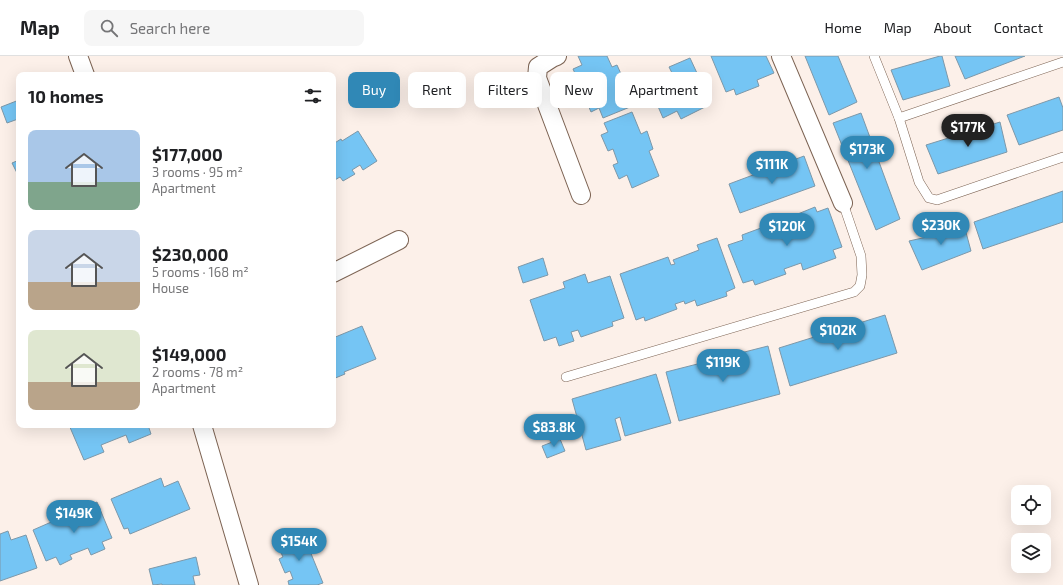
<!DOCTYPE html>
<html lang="en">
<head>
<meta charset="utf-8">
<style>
  body { margin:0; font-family:"Exo 2",sans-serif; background:#f6f6f6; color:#202124; height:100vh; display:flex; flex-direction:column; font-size:15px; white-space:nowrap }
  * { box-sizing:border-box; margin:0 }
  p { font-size:13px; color:#757577 }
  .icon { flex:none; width:22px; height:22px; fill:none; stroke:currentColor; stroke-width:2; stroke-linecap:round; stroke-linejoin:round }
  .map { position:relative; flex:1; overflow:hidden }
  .panel { position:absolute; left:16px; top:16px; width:320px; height:356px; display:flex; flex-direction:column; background:#fff; border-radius:8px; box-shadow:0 4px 16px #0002 }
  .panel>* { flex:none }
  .guide { position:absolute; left:348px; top:16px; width:380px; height:36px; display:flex; gap:8px }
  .buttons { position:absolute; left:1011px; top:429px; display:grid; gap:8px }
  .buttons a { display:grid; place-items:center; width:40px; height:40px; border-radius:8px; background:#fff; box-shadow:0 4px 16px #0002; font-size:20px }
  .price { position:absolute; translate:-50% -34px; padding:0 9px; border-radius:14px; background:#3088b6; color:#fff; font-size:13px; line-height:26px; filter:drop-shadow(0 1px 2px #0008) }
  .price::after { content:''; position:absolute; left:50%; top:24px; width:12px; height:9px; margin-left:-6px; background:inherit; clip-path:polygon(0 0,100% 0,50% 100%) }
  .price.active { background:#222; color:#fff }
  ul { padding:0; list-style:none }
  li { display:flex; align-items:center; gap:12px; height:100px; padding:0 12px }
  li span { display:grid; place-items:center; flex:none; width:112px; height:80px; border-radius:8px; color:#555 }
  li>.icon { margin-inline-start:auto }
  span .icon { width:48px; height:48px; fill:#fffc; stroke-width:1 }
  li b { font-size:17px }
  h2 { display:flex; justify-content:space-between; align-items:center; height:48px; padding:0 12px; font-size:17px }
  .tag { padding:0 14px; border-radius:8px; background:#fff; box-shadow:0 4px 16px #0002; font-size:14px; line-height:36px }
  .tag.active { background:#3088b6; color:#fff }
  header { display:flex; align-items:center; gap:24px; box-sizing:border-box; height:56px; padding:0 20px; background:#fff; border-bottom:1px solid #e0e0e0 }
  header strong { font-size:19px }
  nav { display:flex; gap:22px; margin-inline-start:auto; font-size:14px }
  .search { width:280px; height:36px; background:#f6f6f6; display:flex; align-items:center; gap:10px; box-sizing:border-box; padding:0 14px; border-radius:8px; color:#757577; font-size:15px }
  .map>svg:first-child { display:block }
  .building { fill:#75c5f4; stroke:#7d98a9 }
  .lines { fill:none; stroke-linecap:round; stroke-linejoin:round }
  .lane-casing { stroke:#7c6353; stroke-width:10 }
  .street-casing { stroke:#7c6353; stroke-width:20 }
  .lane { stroke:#fff; stroke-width:9 }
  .street { stroke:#fff; stroke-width:18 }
</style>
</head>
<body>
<header>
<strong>Map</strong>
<div class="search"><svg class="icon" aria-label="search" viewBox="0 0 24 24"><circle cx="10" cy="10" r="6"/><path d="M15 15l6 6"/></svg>Search here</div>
<nav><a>Home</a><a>Map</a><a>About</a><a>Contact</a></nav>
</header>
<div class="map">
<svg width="1063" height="529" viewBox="0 0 1063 529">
  <rect width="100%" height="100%" fill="#fcf0e9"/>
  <g class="building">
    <polygon points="578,0 607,0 612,11 617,9 626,29 621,30 630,51 603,62 599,52 591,56 585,42 590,40 583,22 578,24 573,13 582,9"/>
    <polygon points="711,0 766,0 774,17 757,24 759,30 736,39 734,33 726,36"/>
    <polygon points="805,0 838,0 857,46 829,59"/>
    <polygon points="940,0 942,0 950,30 903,44 891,14"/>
    <polygon points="955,0 1025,0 965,23"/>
    <polygon points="690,2 709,43 702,46 705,51 681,63 677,55 663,62 650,32 674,21 669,11"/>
    <polygon points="1059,41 1063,52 1063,74 1019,89 1007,59"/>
    <polygon points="19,44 19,67 18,63 7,67 1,51"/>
    <polygon points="632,56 641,78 647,75 653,93 649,95 659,120 632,132 627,119 619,123 613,109 618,107 613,93 608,95 601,79 608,76 604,67"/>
    <polygon points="861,57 900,163 876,174 833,67"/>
    <polygon points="1000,66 1007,96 938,118 926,89"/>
    <polygon points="358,75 377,105 363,114 360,109 352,114 355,118 343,125 340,121 333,125 333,88 341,83 342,85"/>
    <polygon points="804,100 815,130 740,157 729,128"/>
    <polygon points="19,104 19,121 12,107"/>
    <polygon points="1063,135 1063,166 983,193 974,166"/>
    <polygon points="815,151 817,156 828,152 842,191 833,194 836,202 803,214 801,207 784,213 786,218 755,229 753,224 743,227 728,189 743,184 742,179 761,172 762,177 789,166 788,162"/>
    <polygon points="946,168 948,174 964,169 971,195 922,214 909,185 927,181 925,175"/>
    <polygon points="717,182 735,232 726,236 727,240 697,250 695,244 685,248 684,245 675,248 677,253 645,265 644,261 636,264 620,218 668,201 671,209 675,208 673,204 699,194 697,189"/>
    <polygon points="543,202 548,219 523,227 518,211"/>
    <polygon points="585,218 588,227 610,220 624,262 612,266 613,270 581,281 578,274 571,276 574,285 559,290 556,281 544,285 530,244 565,232 563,226"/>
    <polygon points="885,259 897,297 790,330 779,292"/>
    <polygon points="362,270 376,303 344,316 345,318 333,323 333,282"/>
    <polygon points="768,290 780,338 679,365 666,316"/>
    <polygon points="656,318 671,367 625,380 620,361 615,363 621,384 586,394 572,343"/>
    <polygon points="69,369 148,369 151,378 129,387 126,379 101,389 104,396 84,404"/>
    <polygon points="560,383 565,395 547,402 542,390"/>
    <polygon points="161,422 164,431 178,425 190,453 130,478 128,472 124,473 111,443"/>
    <polygon points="97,446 112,482 102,486 105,493 91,499 88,492 70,499 72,503 60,509 56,501 46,505 33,474"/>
    <polygon points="8,475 11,484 26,479 37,512 0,525 0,478"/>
    <polygon points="303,478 323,527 317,529 289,529 288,525 293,523 290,515 285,517 279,503 283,501 277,488"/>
    <polygon points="196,501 200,519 193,520 195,529 162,529 162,528 153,529 149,513"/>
  </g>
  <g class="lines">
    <g class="lane-casing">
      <g id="lane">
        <polyline points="874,0 899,62 919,126 929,142 937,144 1063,101"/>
        <polyline points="899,62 1063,6"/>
        <polyline points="566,321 854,236 860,230 862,219 861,200 843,147"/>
      </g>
    </g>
    <g class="street-casing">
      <g id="street">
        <polyline points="78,0 85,19"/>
        <polyline points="557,0 552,2 538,11 537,22 581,139"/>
        <polyline points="781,0 843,147"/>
        <polyline points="333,217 399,184"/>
        <polyline points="202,369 249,529"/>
      </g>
    </g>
    <use href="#lane" class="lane"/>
    <use href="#street" class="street"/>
  </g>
</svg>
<div class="buttons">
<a><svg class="icon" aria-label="locate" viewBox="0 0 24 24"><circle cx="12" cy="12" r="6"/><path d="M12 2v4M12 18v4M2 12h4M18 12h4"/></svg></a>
<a><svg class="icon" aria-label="layers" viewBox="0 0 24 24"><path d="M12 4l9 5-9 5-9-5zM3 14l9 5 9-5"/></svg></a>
</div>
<b class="price active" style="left:968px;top:92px">$177K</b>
<b class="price" style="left:867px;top:114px">$173K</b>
<b class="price" style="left:772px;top:129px">$111K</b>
<b class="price" style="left:941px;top:190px">$230K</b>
<b class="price" style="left:787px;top:191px">$120K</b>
<b class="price" style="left:838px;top:295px">$102K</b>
<b class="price" style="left:723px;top:327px">$119K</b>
<b class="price" style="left:554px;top:392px">$83.8K</b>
<b class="price" style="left:74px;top:478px">$149K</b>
<b class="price" style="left:299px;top:506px">$154K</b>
<div class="guide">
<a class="tag active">Buy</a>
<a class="tag">Rent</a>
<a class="tag">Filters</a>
<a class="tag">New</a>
<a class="tag">Apartment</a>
</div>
<section class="panel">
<h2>10 homes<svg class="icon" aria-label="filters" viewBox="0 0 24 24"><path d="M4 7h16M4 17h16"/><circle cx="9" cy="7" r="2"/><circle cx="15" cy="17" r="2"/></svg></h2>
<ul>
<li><span style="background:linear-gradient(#a9c7e8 65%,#7fa58c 0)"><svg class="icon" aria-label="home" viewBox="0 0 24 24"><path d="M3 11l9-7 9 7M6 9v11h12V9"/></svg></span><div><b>$177,000</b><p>3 rooms · 95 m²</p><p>Apartment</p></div></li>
<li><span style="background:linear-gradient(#c9d6e8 65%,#b9a48a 0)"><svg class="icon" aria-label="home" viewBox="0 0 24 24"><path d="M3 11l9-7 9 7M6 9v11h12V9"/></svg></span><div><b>$230,000</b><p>5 rooms · 168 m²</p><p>House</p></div></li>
<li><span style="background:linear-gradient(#dfe7d0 65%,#b9a48a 0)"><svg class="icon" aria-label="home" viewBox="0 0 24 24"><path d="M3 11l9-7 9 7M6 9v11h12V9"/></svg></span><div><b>$149,000</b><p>2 rooms · 78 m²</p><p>Apartment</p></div></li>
</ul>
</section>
</div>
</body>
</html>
